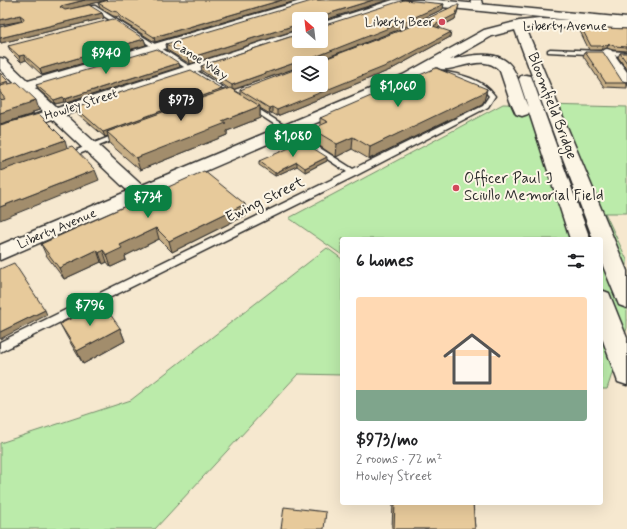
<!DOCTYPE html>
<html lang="en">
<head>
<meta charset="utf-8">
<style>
  body { margin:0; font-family:Mynerve,sans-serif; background:#f6f6f6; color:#202124; height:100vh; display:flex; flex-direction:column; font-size:15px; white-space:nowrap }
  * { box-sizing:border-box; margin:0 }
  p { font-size:13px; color:#757577 }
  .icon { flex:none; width:22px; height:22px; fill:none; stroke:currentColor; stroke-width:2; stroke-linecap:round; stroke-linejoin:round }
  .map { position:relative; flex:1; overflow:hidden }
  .side { position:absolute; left:340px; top:237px; width:263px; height:268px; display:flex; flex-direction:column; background:#fff; border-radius:4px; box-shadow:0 4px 16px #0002 }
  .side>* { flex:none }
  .needle { width:26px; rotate:332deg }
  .buttons { position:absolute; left:292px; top:12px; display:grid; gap:8px }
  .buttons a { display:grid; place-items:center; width:36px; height:36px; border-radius:4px; background:#fff; box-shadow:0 4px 16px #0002; font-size:20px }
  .price { position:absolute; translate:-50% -34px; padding:0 9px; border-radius:8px; background:#0b8043; color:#fff; font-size:13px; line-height:26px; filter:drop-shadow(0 1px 2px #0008) }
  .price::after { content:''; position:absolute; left:50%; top:24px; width:12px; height:9px; margin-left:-6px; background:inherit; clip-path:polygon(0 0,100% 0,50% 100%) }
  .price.on { background:#222; color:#fff }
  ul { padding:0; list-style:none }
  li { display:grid; align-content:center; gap:8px; height:212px; padding:0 16px }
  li+li { border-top:1px solid #e0e0e0 }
  li span { display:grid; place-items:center; height:124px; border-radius:4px; color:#555 }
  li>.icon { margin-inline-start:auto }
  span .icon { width:72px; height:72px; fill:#fffc; stroke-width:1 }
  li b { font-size:17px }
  h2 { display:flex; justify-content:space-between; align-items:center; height:48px; padding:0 16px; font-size:17px }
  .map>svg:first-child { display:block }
  .green { fill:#bbebaa; stroke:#738b6a }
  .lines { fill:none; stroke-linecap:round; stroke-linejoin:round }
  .service-casing { stroke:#2b2b2b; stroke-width:3 }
  .minor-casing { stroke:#2b2b2b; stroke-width:3 }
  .tertiary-casing { stroke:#2b2b2b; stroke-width:3 }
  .secondary-casing { stroke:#2b2b2b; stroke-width:3 }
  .primary-casing { stroke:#2b2b2b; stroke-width:3 }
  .service { fill:#fcf5e5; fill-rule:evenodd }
  .minor { fill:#fcf5e5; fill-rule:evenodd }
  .tertiary { fill:#fcf5e5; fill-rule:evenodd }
  .secondary { fill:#fcf5e5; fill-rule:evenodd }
  .primary { fill:#fcf5e5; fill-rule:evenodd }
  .wall { fill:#c7ae85; stroke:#2b2b2b; fill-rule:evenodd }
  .shaded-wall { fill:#a28d6c; stroke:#2b2b2b }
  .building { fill:#e7ca9b; stroke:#2b2b2b }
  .poi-dot { fill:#d1495b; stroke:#fcf5e5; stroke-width:1.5 }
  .labels { text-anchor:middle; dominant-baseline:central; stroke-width:4; stroke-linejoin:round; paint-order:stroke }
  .far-poi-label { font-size:13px; fill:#2b2b2b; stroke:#fcf5e5; text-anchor:end }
  .far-street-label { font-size:13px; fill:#2b2b2b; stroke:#fcf5e5 }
  .street-label { font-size:15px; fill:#2b2b2b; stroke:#fcf5e5 }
  .poi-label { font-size:15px; fill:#2b2b2b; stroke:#fcf5e5; text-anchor:start }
</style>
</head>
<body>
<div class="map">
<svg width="627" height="529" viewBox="0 0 627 529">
  <rect width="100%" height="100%" fill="#f6e8cf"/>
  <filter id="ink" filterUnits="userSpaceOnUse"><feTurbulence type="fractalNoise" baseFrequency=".025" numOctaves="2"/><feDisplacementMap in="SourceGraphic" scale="8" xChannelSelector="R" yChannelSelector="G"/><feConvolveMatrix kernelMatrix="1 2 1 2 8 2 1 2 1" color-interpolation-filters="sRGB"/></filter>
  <g filter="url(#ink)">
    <g class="green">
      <polygon points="503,104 627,107 627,213 605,213 627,260 627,328 607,389 601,389 601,239 342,239 342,255 289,218"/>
      <polygon points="327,248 342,259 342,375 298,374 155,529 0,529 0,443 131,400"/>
    </g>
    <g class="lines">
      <g class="service-casing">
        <g id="service">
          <polygon points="91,6 95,6 238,97 233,98 91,8"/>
          <polygon points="550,49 627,52 627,56 548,52 548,50"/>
          <path d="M440 71C460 74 483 79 495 96L488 107 357 175 0 352V342L347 172 248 107V105H252L353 169 483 105 489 96C478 81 455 78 438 74L437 73Z"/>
          <polygon points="119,133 122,133 126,135 69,158 66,158 62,156"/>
        </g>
      </g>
      <g class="minor-casing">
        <g id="minor">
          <polygon points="304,0 320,0 319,2 35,88 57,108 299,30 299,38 65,115 146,189 149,193 146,197 140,198 134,197 52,119 0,136 0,126 44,112 0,69 0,58 5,59 28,81"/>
          <polygon points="393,0 408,0 407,2 321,30 321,23"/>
          <polygon points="607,49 611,50 627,72 627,85 622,84 601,53 603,50"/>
        </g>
      </g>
      <g class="tertiary-casing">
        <polygon id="tertiary" points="471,0 481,0 482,4 485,8 483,10 475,10 470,5"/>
      </g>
      <g class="secondary-casing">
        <polygon id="secondary" points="398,0 437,0 627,18 627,26 403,3"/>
      </g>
      <g class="primary-casing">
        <g id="primary">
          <path d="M539 19 627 22V30L539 27 526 28 627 271V308L619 305 601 261V239H593L515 30 492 36 450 60C470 55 501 48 513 69 520 80 522 95 528 107L519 79 521 76 526 75 531 76 590 239H570L529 112 528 114 522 116 516 114 510 101 500 71C483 50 448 77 437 67L413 81 0 260V245L403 75 484 30 519 21Z"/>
          <polygon points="601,290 609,293 627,338 627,385 618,382 601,335"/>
        </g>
      </g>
      <use href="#service" class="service"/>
      <use href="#minor" class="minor"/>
      <use href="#tertiary" class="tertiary"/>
      <use href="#secondary" class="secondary"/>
      <use href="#primary" class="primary"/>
    </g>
    <g class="wall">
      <polygon points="0,0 107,0 64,10 102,13 104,18 1,43 0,42 0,27 23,21 22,21 0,25"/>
      <polygon points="299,0 155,42 121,21 119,17 113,16 100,8 98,3"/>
      <path d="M443 9 403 28 321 60 458 10 455 19 438 28 450 37 390 70 277 116 272 113 270 114 260 108V118L227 131V135L140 170 110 144 108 136 105 137 77 113 75 107 222 89V90L228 88 202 71 201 66 299 34 322 26ZM299 63 321 85 240 90V94L233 90 299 67Z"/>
      <polygon points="321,21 190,64 167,50 166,44"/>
      <polygon points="581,27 627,29 627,51 613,50 607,48 601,50 589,50 580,31"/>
      <polygon points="144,39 146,45 42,75 26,60 21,62 11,52 8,46"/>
      <polygon points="585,52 622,81 627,82 627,88 604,87 583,56"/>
      <polygon points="620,53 627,53 627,70 618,57"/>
      <polygon points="180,67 66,103 64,102 55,104 38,89 36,85"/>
      <polygon points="0,73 8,81 9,84 39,110 33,112 33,114 0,124 0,100 2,100 0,98"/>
      <polygon points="487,89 484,101 482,104 369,159 352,149 336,157 312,141 312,129 320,126 320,118"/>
      <polygon points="259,161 327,161 305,172 297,166 275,176 259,165"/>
      <polygon points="246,215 172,252 159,239 125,256 126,260 111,267 107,262 103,264 101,262 64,279 46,255 41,244"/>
      <polygon points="60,324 120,328 125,341 83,364 67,337"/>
      <polygon points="393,503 473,503 475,529 392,529"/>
    </g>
    <g class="shaded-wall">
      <polygon points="85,0 107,0 63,11 60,7 61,6"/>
      <polygon points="282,0 299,0 155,42 154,37"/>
      <polygon points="373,0 388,0 321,21 321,19 320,19 321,16"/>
      <polygon points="444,4 443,9 403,28 315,62 315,57"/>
      <polygon points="459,5 455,19 432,31 433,26"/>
      <polygon points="102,13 104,18 1,43 0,40 0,38"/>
      <polygon points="20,15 22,21 0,25 0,20"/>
      <polygon points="299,24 299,29 190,64 189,58"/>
      <polygon points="451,32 450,37 390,70 277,116 277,110"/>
      <polygon points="144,39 146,45 42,75 40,69"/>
      <polygon points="609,44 607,48 601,50 603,46"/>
      <polygon points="24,55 26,60 21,62 19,56"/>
      <polygon points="300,61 300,63 299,63 299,67 232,90 232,85"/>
      <polygon points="179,63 180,67 66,103 65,99"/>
      <polygon points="8,81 11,87 0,91 0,84"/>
      <polygon points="222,89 223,95 107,132 108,136 105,137 103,132"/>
      <polygon points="487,89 484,101 482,104 369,159 370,147"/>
      <polygon points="63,97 64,102 55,104 54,100"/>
      <polygon points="36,100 39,110 33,112 33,114 0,124 0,113"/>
      <polygon points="260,106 260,118 227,131 227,135 140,170 136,158 222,121"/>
      <polygon points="272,107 272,113 270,114 269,108"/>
      <polygon points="353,137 352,149 336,157 337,144"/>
      <polygon points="65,140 68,151 0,175 0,163"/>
      <polygon points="327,157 327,161 305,172 305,168"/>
      <polygon points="297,162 297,166 275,176 275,173"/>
      <polygon points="95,170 99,180 0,220 0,207"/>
      <polygon points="245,204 246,215 172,252 169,241"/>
      <polygon points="156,228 159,239 125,256 126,260 111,267 107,255 120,245"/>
      <polygon points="97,250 101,262 64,279 59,268"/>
      <polygon points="103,250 107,262 103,264 99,253"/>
      <polygon points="45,310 47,315 0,339 0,332"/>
      <polygon points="120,328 125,341 83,364 77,351"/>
    </g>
    <g class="building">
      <polygon points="0,0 85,0 61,6 60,7 65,10 89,5 102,13 0,38 0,27 23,21 24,18 20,15 0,20"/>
      <polygon points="109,0 282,0 154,37 120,16 118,12 112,11 98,3"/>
      <polygon points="315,0 373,0 321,16 320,19 299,19 299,24 189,58 166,44"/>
      <polygon points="404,0 444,4 404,22 315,57 315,59 322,60 409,27 456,5 459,5 456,14 433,26 451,32 391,64 277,110 272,107 269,108 240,90 299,68 299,85 321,85 321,63 300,63 300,61 232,85 201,66 299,34 299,41 321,41 321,26 322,26"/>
      <polygon points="113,19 144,39 40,69 24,55 19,56 8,46"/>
      <polygon points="581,27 627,29 627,47 614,46 609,44 603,46 591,46"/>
      <polygon points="157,49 179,63 65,99 63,97 54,100 36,85"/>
      <polygon points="585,52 603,52 622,81 627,82 627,83 606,83"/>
      <polygon points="620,53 627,53 627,63"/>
      <polygon points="436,68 487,89 485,92 370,147 353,137 337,144 312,129 328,122 320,118"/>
      <polygon points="191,70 222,89 103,132 75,107"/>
      <polygon points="0,73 8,81 0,84"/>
      <polygon points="17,82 36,100 29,102 29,104 0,113 0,100 5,99 0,92 0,86"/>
      <polygon points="230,88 260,106 222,121 226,123 136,158 107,132"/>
      <polygon points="39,114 65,140 0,163 0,125"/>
      <polygon points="303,142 327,157 305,168 297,162 275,173 259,161"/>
      <polygon points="72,146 95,170 0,207 0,171"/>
      <polygon points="204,171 245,204 169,241 156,228 120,245 122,248 107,255 103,250 99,253 97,250 59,268 41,244"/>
      <polygon points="14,263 45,310 0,332 0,309 1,309 0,308 0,269"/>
      <polygon points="102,303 120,328 77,351 60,324"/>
      <polygon points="395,503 473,503 475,529 394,529"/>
      <polygon points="284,507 326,512 324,529 281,529"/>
    </g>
  </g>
  <g class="poi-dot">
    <circle cx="442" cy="22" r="4"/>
    <circle cx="456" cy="188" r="4"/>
  </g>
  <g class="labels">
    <g class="far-poi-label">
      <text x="434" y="22">Liberty Beer</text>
    </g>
    <g class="far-street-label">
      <text x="565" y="26">Liberty Avenue</text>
      <text transform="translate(200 60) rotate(33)">Canoe Way</text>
      <text transform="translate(81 105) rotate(-18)">Howley Street</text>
      <text transform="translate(57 229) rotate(-23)">Liberty Avenue</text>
    </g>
    <g class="street-label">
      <text transform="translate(552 106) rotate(69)">Bloomfield Bridge</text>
      <text transform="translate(265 200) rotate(-26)">Ewing Street</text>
    </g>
    <g class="poi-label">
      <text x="464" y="179">Officer Paul J<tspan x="464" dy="17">Sciullo Memorial Field</tspan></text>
    </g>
  </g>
</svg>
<div class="buttons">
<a><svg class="needle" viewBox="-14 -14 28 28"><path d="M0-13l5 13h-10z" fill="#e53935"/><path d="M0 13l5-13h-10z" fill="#757577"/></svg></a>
<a><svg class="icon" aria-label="layers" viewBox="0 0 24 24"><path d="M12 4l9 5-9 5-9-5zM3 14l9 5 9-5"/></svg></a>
</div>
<b class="price" style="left:106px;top:75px">$940</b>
<b class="price" style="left:398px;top:108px">$1,060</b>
<b class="price on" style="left:181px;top:122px">$973</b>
<b class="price" style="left:293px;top:158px">$1,080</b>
<b class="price" style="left:148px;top:219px">$734</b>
<b class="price" style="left:90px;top:327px">$796</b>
<section class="side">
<h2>6 homes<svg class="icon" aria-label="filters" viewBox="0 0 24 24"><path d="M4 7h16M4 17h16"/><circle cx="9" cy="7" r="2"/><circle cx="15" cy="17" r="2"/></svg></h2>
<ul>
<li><span style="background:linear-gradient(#ffd9b3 75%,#7fa58c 0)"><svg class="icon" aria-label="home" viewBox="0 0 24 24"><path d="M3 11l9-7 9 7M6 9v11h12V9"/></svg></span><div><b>$973/mo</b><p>2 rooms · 72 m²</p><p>Howley Street</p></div></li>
</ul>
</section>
</div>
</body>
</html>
